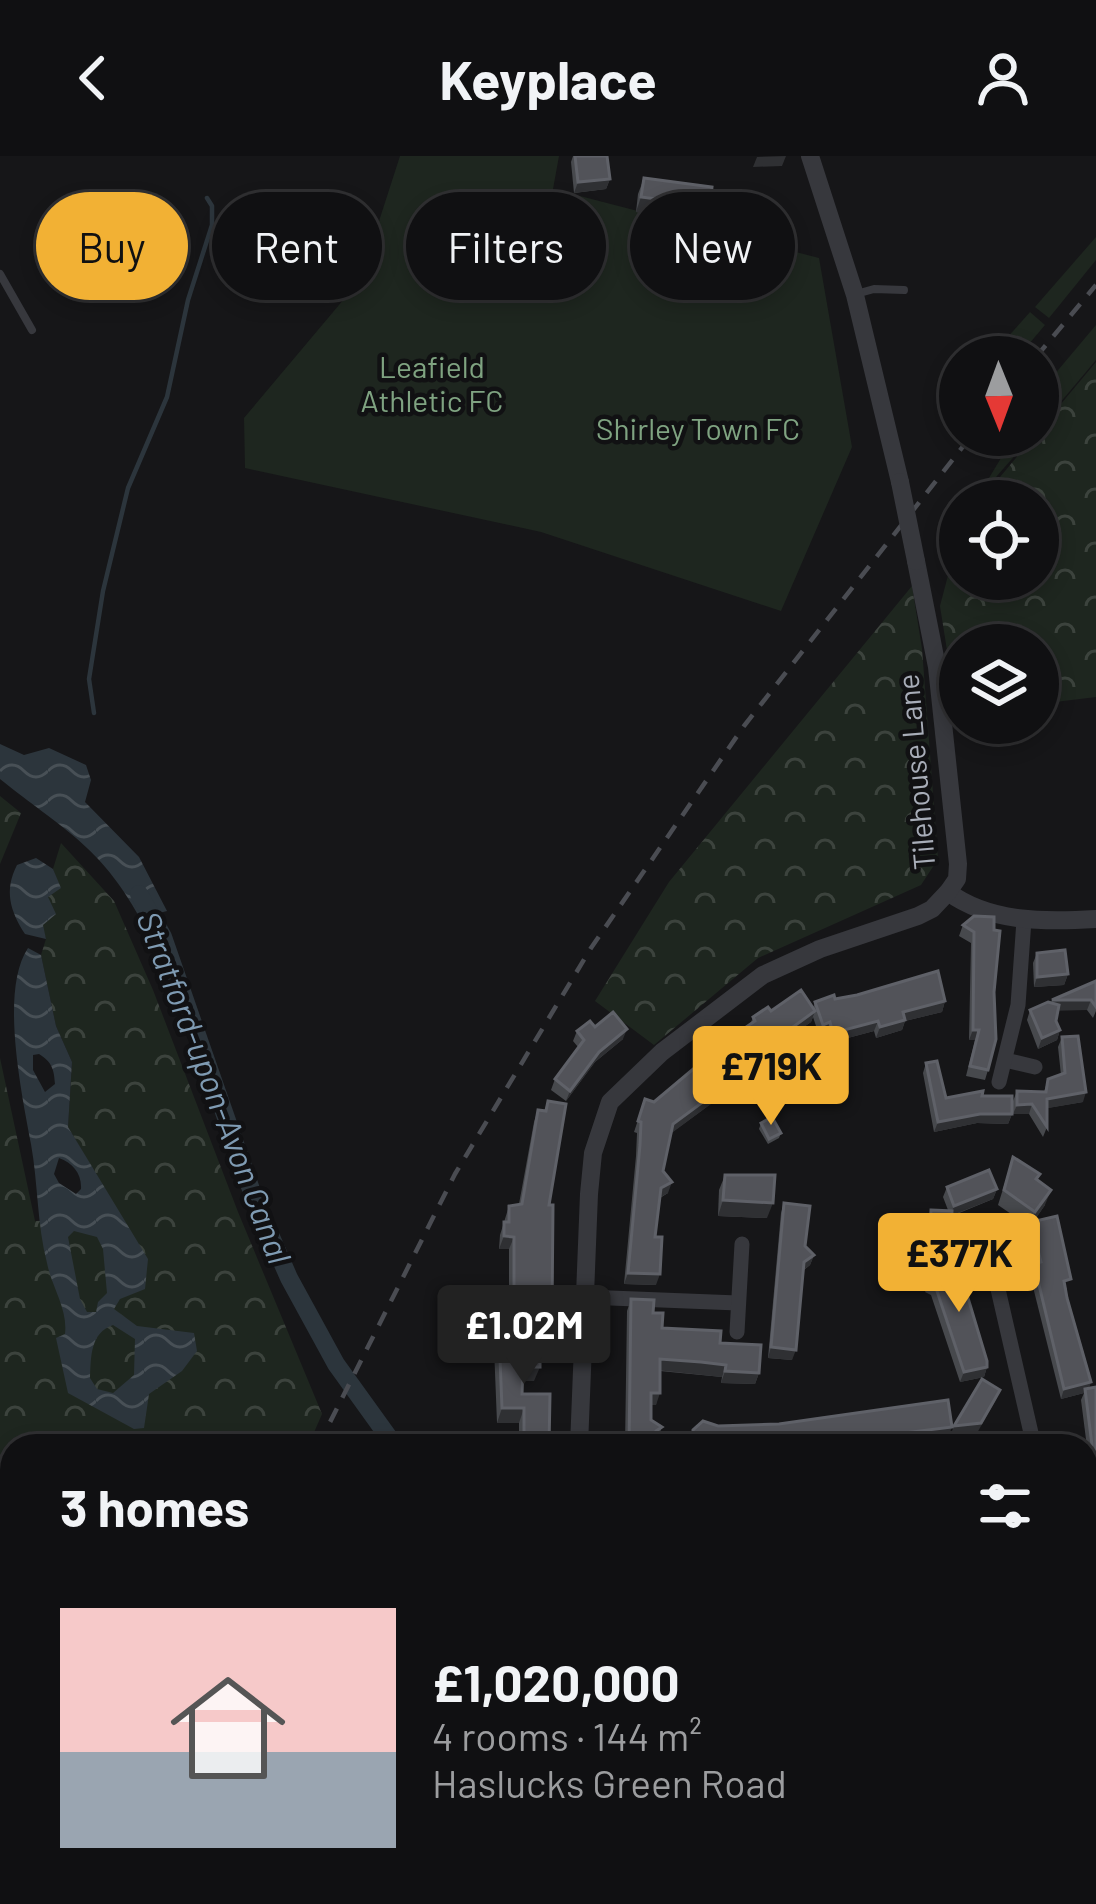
<!DOCTYPE html>
<html lang="en">
<head>
<meta charset="utf-8">
<style>
  body { margin:0; font-family:Barlow,sans-serif; background:#1e1e20; color:#f1f3f6; height:100vh; display:flex; flex-direction:column; font-size:45px; white-space:nowrap }
  * { box-sizing:border-box; margin:0 }
  p { font-size:39px; color:#9c9d9f }
  .icon { flex:none; width:66px; height:66px; fill:none; stroke:currentColor; stroke-width:2; stroke-linecap:round; stroke-linejoin:round }
  .map { position:relative; flex:1; overflow:hidden }
  .side { position:absolute; left:0px; top:1278px; width:1098px; height:471px; display:flex; flex-direction:column; background:#101012; border-radius:36px 36px 0 0; box-shadow:0 6px 18px #0003,0 0 0 3px #303032 }
  .side>* { flex:none }
  .top-card { position:absolute; left:36px; top:36px; width:1026px; height:108px; display:flex; gap:24px }
  .needle { width:78px; rotate:179deg }
  .buttons { position:absolute; left:939px; top:180px; display:grid; gap:24px }
  .buttons a { display:grid; place-items:center; width:120px; height:120px; border-radius:50%; background:#101012; box-shadow:0 6px 18px #0003,0 0 0 3px #303032; font-size:60px }
  .price { position:absolute; translate:-50% -102px; padding:0 27px; border-radius:12px; background:#f2b134; color:#111; font-size:39px; line-height:78px; filter:drop-shadow(0 3px 6px #0008) }
  .price::after { content:''; position:absolute; left:50%; top:72px; width:36px; height:27px; margin-left:-18px; background:inherit; clip-path:polygon(0 0,100% 0,50% 100%) }
  .price.current { background:#222; color:#fff }
  ul { padding:0; list-style:none }
  li { display:flex; align-items:center; gap:36px; height:300px; padding:0 60px }
  li+li { border-top:3px solid #303032 }
  li span { display:grid; place-items:center; flex:none; width:336px; height:240px; border-radius:0px; color:#555 }
  li>.icon { margin-inline-start:auto }
  span .icon { width:144px; height:144px; fill:#fffc; stroke-width:1 }
  li b { font-size:51px }
  h2 { display:flex; justify-content:space-between; align-items:center; height:144px; padding:0 60px; font-size:51px }
  .tag { padding:0 42px; border-radius:54px; background:#101012; box-shadow:0 6px 18px #0003,0 0 0 3px #303032; font-size:42px; line-height:108px }
  .tag.current { background:#f2b134; color:#111 }
  header { display:flex; justify-content:space-between; align-items:center; height:156px; padding:0 60px; background:#101012; font-size:54px; font-weight:700 }
  .map>svg:first-child { display:block }
  .green { fill:#1e261f }
  .forest { fill:url(#forest-crowns) }
  .water { fill:url(#water-waves); fill-rule:evenodd }
  .lines { fill:none; stroke-linecap:round; stroke-linejoin:round }
  .stream { stroke:#2c353c; stroke-width:4.5 }
  .canal { stroke:#2c353c; stroke-width:18 }
  .service { stroke:#37383d; stroke-width:8 }
  .minor { stroke:#37383d; stroke-width:15 }
  .tertiary { stroke:#37383d; stroke-width:18 }
  .rail { stroke:#4a4c52; stroke-width:4.5; stroke-dasharray:15 12; stroke-linecap:butt }
  .tertiary-bridge { stroke:#37383d; stroke-width:18 }
  .wall { fill:#47494d }
  .shaded-wall { fill:#2f3033 }
  .building { fill:#525359; stroke:#5f6168; stroke-width:3 }
  .labels { text-anchor:middle; dominant-baseline:central; stroke-width:9; stroke-linejoin:round; paint-order:stroke }
  .park-label { font-size:30px; fill:#7fa381; stroke:#111113 }
  .street-label { font-size:30px; fill:#a8adb8; stroke:#111113 }
  .water-label { font-size:33px; font-style:italic; fill:#7f9bb3; stroke:#111113 }
</style>
</head>
<body>
<header><svg class="icon" aria-label="back" viewBox="0 0 24 24"><path d="M15 5l-7 7 7 7"/></svg>Keyplace<svg class="icon" aria-label="person" viewBox="0 0 24 24"><circle cx="12" cy="8" r="4"/><path d="M4 21q1-7 8-7t8 7"/></svg></header>
<div class="map">
<svg width="1096" height="1748" viewBox="0 0 1096 1748">
  <defs>
    <pattern id="forest-crowns" width="20" height="18" patternUnits="userSpaceOnUse" patternTransform="scale(3)"><rect width="20" height="18" fill="#1e261f"/><path d="M2 6a3 3 0 1 1 6 0M12 15a3 3 0 1 1 6 0" fill="none" stroke="#3c433d"/></pattern>
    <pattern id="water-waves" width="16" height="10" patternUnits="userSpaceOnUse" patternTransform="scale(3)"><rect width="16" height="10" fill="#2c353c"/><path d="M0 5q4-4 8 0t8 0" fill="none" stroke="#485056"/></pattern>
  </defs>
  <rect width="100%" height="100%" fill="#161618"/>
  <g class="green">
    <polygon points="400,0 559,0 553,33 819,102 852,291 781,455 541,376 245,312 244,262 360,124"/>
    <polygon points="1096,81 1096,104 1049,162 1035,151"/>
    <polygon points="1030,156 1045,169 1018,201 990,201"/>
    <polygon points="1096,169 1096,204 1038,273 1038,238"/>
    <polygon points="1015,279 1033,279 975,345"/>
  </g>
  <g class="forest">
    <polygon points="1096,206 1096,541 1038,548 1038,489 960,489 960,557 957,557 940,450 960,374 960,423 1038,423 1038,345 980,345"/>
    <polygon points="912,430 922,493 938,703 921,729 758,802 654,889 595,845 669,726"/>
    <polygon points="0,640 21,657 0,708"/>
    <polygon points="61,687 114,745 153,834 238,1056 322,1258 308,1290 12,1290 12,1737 129,1737 125,1748 0,1748 0,902 35,1065 122,1063 68,971 72,906 56,870 41,799 46,783 42,769 47,741 60,732 53,713"/>
  </g>
  <g class="water">
    <path d="M0 588 24 599 49 592 86 609 91 624 85 646 139 701 167 755 140 762C99 688 62 673 0 623Z"/>
    <path d="M36 702 53 713 61 732 48 741 56 758 43 769 46 783 25 778C10 755 4 734 17 709Z"/>
    <path d="M28 792 41 799 56 870 72 906 68 971 148 1103 145 1133 120 1143 114 1153 137 1170 194 1177 197 1195 182 1215 149 1238 144 1272 134 1273 68 1237 56 1182 65 1178C68 1153 52 1132 47 1107 37 1068 38 1027 31 988 21 934 0 834 28 792ZM39 898C52 906 54 913 55 928L45 936 33 914V899ZM59 1002C73 1007 82 1018 81 1033L76 1038 59 1027 54 1018ZM74 1075 97 1081 103 1093 107 1137 98 1146 96 1156H87L80 1143 68 1081ZM113 1169 135 1183 134 1219 113 1237 97 1233 90 1222C91 1201 90 1177 113 1169Z"/>
  </g>
  <g class="lines">
    <polyline class="stream" points="94,557 89,523 103,435 128,332 167,241 188,144 212,69 212,50 207,42"/>
    <g class="canal">
      <polyline points="139,738 163,781 254,1042 289,1122 336,1208 395,1290"/>
      <polyline points="649,1748 651,1737"/>
    </g>
    <g class="service">
      <polyline points="0,118 32,174"/>
      <polyline points="856,138 874,133 904,134"/>
    </g>
    <g class="minor">
      <polyline points="1005,904 1035,911"/>
      <polyline points="999,926 1018,849 1024,764"/>
      <polyline points="989,1094 1034,1290"/>
      <polyline points="585,1141 738,1147"/>
      <polyline points="737,1176 742,1088"/>
      <polyline points="1086,1573 1096,1580"/>
      <polyline points="793,1748 795,1737"/>
    </g>
    <g class="tertiary">
      <polyline points="810,0 855,139 900,326"/>
      <path d="M948 736C990 767 1046 766 1096 763"/>
      <polyline points="579,1290 589,1038 593,997 610,946 662,896 763,819 820,793 918,760 932,753 948,736 957,723 958,708 937,511 916,405"/>
      <polyline points="572,1748 572,1737"/>
    </g>
    <g class="rail">
      <polyline points="1036,201 1096,129"/>
      <polyline points="318,1290 455,1018 591,792 744,570 972,279"/>
      <polyline points="153,1748 156,1737"/>
    </g>
    <polyline class="tertiary-bridge" points="900,326 916,405"/>
  </g>
  <g class="wall">
    <polygon points="573,0 607,0 610,23 606,33 574,37 571,6"/>
    <polygon points="644,22 704,65 636,56 638,38"/>
    <polygon points="963,769 994,774 988,914 985,924 966,920 975,884 969,884 971,787 959,780"/>
    <polygon points="1037,797 1068,818 1064,829 1034,831 1033,807"/>
    <polygon points="1096,825 1096,855 1093,862 1087,854 1058,854 1056,865 1060,874 1057,884 1038,893 1027,864 1030,854 1051,847 1052,844"/>
    <polygon points="835,843 945,845 942,856 905,865 902,874 876,882 874,875 829,887 826,877 819,879 813,861 811,866 789,881 786,893 767,905 767,924 745,938 738,928 671,977 663,1015 668,1037 660,1042 655,1081 656,1129 624,1128 636,1000 637,977 634,976 645,943 654,946 727,890 730,882 750,869 753,861 771,855 813,852 815,846"/>
    <polygon points="595,871 623,883 595,906 566,945 551,934 555,923 578,891 573,885 577,875"/>
    <polygon points="1062,881 1083,946 1047,952 1047,971 1043,981 1029,958 1013,958 1013,945 1017,935 1044,936 1048,923 1061,919 1058,891"/>
    <polygon points="926,907 946,942 982,940 1012,958 1008,968 977,967 934,976 923,917"/>
    <polygon points="548,945 548,1167 516,1166 516,1156 509,1151 509,1093 499,1093 500,1079 509,1050 519,1048 534,966 538,954 544,955"/>
    <polygon points="761,967 781,977 779,982 768,988 759,973"/>
    <polygon points="1013,1001 1037,1024 1045,1049 1033,1066 1067,1133 1066,1134 1089,1232 1096,1231 1096,1339 1090,1338 1086,1353 1086,1310 1088,1299 1081,1244 1084,1237 1061,1243 1030,1119 1035,1108 1028,1077 1030,1071 998,1049"/>
    <polygon points="725,1019 767,1062 718,1060 719,1034"/>
    <polygon points="947,1031 997,1033 993,1043 952,1060 948,1103 987,1211 984,1221 960,1226 931,1139 925,1136 939,1108 926,1107 927,1064 931,1054 948,1054 943,1041"/>
    <polygon points="784,1047 805,1090 814,1099 810,1109 804,1114 792,1204 768,1202 781,1057"/>
    <polygon points="631,1143 653,1157 662,1172 759,1217 755,1228 721,1227 722,1221 660,1215 656,1249 651,1249 651,1264 662,1271 655,1290 625,1290 627,1155"/>
    <polygon points="499,1177 527,1186 534,1225 522,1225 522,1238 549,1290 519,1290 519,1267 497,1267 494,1191"/>
    <polygon points="1086,1593 1096,1599 1096,1642 1086,1635"/>
    <polygon points="1091,1728 1089,1736 1096,1748 1045,1748 1030,1737 1086,1737"/>
    <polygon points="424,1737 467,1737 467,1748 421,1748"/>
    <polygon points="721,1737 753,1737 751,1748 719,1748"/>
  </g>
  <g class="shaded-wall">
    <polygon points="786,0 782,10 753,11 757,1"/>
    <polygon points="610,23 606,33 574,37 578,26"/>
    <polygon points="641,41 710,50 704,65 636,56"/>
    <polygon points="1068,818 1064,829 1034,831 1037,821"/>
    <polygon points="1052,844 1091,844 1087,854 1048,855"/>
    <polygon points="945,845 942,856 905,865 902,874 876,882 880,871 903,856"/>
    <polygon points="815,855 811,866 782,887 786,876"/>
    <polygon points="878,865 874,875 829,887 833,877"/>
    <polygon points="830,866 826,877 819,879 823,869"/>
    <polygon points="627,873 623,883 595,906 566,945 570,935 599,896"/>
    <polygon points="973,874 979,874 975,884 969,884"/>
    <polygon points="1060,874 1057,884 1038,893 1042,882"/>
    <polygon points="790,882 786,893 760,910 764,899"/>
    <polygon points="771,913 767,924 745,938 749,927"/>
    <polygon points="742,917 738,928 669,979 673,968"/>
    <polygon points="1086,936 1083,946 1043,953 1047,943"/>
    <polygon points="1032,948 1029,958 1013,958 1017,949"/>
    <polygon points="980,958 1012,958 1008,968 977,967 934,976 938,966"/>
    <polygon points="672,1026 668,1037 657,1043 661,1032"/>
    <polygon points="997,1033 993,1043 950,1060 954,1050"/>
    <polygon points="1051,1034 1045,1049 1030,1071 1035,1056"/>
    <polygon points="723,1044 773,1047 767,1062 718,1060"/>
    <polygon points="504,1080 514,1081 509,1093 499,1093"/>
    <polygon points="929,1097 950,1098 946,1108 926,1107"/>
    <polygon points="814,1099 810,1109 801,1116 804,1106"/>
    <polygon points="628,1117 660,1118 656,1129 624,1128"/>
    <polygon points="520,1154 552,1155 548,1167 516,1166"/>
    <polygon points="771,1191 796,1194 792,1204 768,1202"/>
    <polygon points="660,1203 701,1206 726,1209 722,1221 656,1214"/>
    <polygon points="523,1211 540,1211 534,1225 517,1225"/>
    <polygon points="987,1211 984,1221 960,1226 964,1216"/>
    <polygon points="725,1215 759,1217 755,1228 721,1227"/>
    <polygon points="1091,1226 1088,1236 1085,1233 1084,1237 1061,1243 1064,1233"/>
    <polygon points="1000,1234 996,1244 977,1277 950,1280 954,1270"/>
    <polygon points="651,1237 660,1237 656,1249 647,1249"/>
    <polygon points="502,1252 524,1252 519,1267 497,1267"/>
    <polygon points="952,1271 948,1281 877,1290 801,1290"/>
  </g>
  <g class="building">
    <polygon points="575,0 607,0 610,23 578,26"/>
    <polygon points="644,22 712,31 710,50 641,41"/>
    <polygon points="974,760 994,761 994,774 1000,775 994,836 996,883 988,914 970,910 979,874 973,874 974,776 963,769"/>
    <polygon points="1065,794 1068,818 1037,821 1037,797"/>
    <polygon points="938,815 945,845 903,856 905,864 880,871 878,865 833,877 830,866 823,869 815,846 834,839 835,843 857,839"/>
    <polygon points="1096,825 1096,851 1091,844 1052,844"/>
    <polygon points="801,834 815,855 786,876 790,882 764,899 771,913 749,927 742,917 673,968 663,1015 672,1026 661,1032 655,1081 662,1081 660,1118 628,1117 640,989 641,966 638,965 645,943 654,946 698,909 733,886 730,882 755,865 753,861 768,851 771,855"/>
    <polygon points="1048,846 1059,849 1056,865 1060,874 1042,882 1030,854"/>
    <polygon points="613,856 627,873 599,896 570,935 555,923 584,884 577,875 590,865 595,871"/>
    <polygon points="1078,880 1086,936 1047,943 1047,971 1032,948 1017,949 1017,935 1046,936 1048,923 1065,917 1062,881"/>
    <polygon points="937,905 946,942 983,935 982,940 1012,940 1012,958 980,958 938,966 926,907"/>
    <polygon points="548,945 566,948 549,1049 553,1049 552,1155 520,1154 521,1143 514,1138 514,1081 504,1080 504,1066 509,1066 509,1050 522,1048 538,954 546,955"/>
    <polygon points="772,961 781,977 769,983 761,967"/>
    <polygon points="1013,1001 1040,1018 1036,1023 1051,1034 1035,1056 1004,1034"/>
    <polygon points="989,1014 997,1033 954,1050 947,1031"/>
    <polygon points="725,1019 775,1019 773,1047 723,1044"/>
    <polygon points="784,1047 810,1050 805,1090 814,1099 804,1106 796,1194 771,1191"/>
    <polygon points="931,1054 952,1055 950,1098 929,1097"/>
    <polygon points="1057,1060 1071,1123 1064,1125 1067,1142 1091,1226 1064,1233 1034,1108 1041,1106 1031,1066"/>
    <polygon points="956,1102 987,1205 987,1211 964,1216 935,1129 929,1126 940,1105"/>
    <polygon points="631,1143 654,1144 653,1157 663,1157 662,1172 721,1175 720,1187 761,1189 759,1217 725,1215 726,1209 701,1206 660,1203 660,1237 651,1237 651,1264 662,1271 656,1275 657,1283 649,1288 649,1290 629,1290"/>
    <polygon points="499,1177 527,1177 527,1186 540,1186 540,1211 523,1211 522,1238 550,1238 549,1290 524,1290 524,1252 502,1252"/>
    <polygon points="982,1223 1000,1234 981,1267 954,1270"/>
    <polygon points="1096,1231 1096,1328 1087,1326 1091,1342 1086,1343 1086,1318 1092,1289 1085,1233"/>
    <polygon points="948,1244 952,1271 801,1290 693,1290 693,1274 703,1265 718,1270 779,1268"/>
    <polygon points="1086,1593 1096,1599 1096,1629 1086,1623"/>
    <polygon points="1086,1725 1091,1728 1087,1735 1096,1740 1096,1748 1062,1748 1048,1737 1086,1737"/>
    <polygon points="427,1737 467,1737 467,1748 428,1748"/>
    <polygon points="593,1737 625,1737 624,1748 593,1748"/>
    <polygon points="723,1737 753,1737 751,1748 728,1748 730,1739"/>
    <polygon points="826,1737 857,1737 856,1748 824,1748"/>
    <polygon points="985,1737 1005,1737 999,1748 907,1748 907,1739 984,1740"/>
  </g>
  <g class="labels">
    <g class="park-label">
      <text x="432" y="210">Leafield<tspan x="432" dy="34">Athletic FC</tspan></text>
      <text x="698" y="272">Shirley Town FC</text>
    </g>
    <g class="street-label">
      <text transform="translate(915 616) rotate(-95)">Tilehouse Lane</text>
    </g>
    <g class="water-label">
      <text transform="translate(215 931) rotate(69)">Stratford-upon-Avon Canal</text>
    </g>
  </g>
</svg>
<div class="buttons">
<a><svg class="needle" viewBox="-14 -14 28 28"><path d="M0-13l5 13h-10z" fill="#e53935"/><path d="M0 13l5-13h-10z" fill="#9c9d9f"/></svg></a>
<a><svg class="icon" aria-label="locate" viewBox="0 0 24 24"><circle cx="12" cy="12" r="6"/><path d="M12 2v4M12 18v4M2 12h4M18 12h4"/></svg></a>
<a><svg class="icon" aria-label="layers" viewBox="0 0 24 24"><path d="M12 4l9 5-9 5-9-5zM3 14l9 5 9-5"/></svg></a>
</div>
<b class="price" style="left:771px;top:972px">£719K</b>
<b class="price" style="left:959px;top:1159px">£377K</b>
<b class="price current" style="left:524px;top:1231px">£1.02M</b>
<div class="top-card">
<a class="tag current">Buy</a>
<a class="tag">Rent</a>
<a class="tag">Filters</a>
<a class="tag">New</a>
</div>
<section class="side">
<h2>3 homes<svg class="icon" aria-label="filters" viewBox="0 0 24 24"><path d="M4 7h16M4 17h16"/><circle cx="9" cy="7" r="2"/><circle cx="15" cy="17" r="2"/></svg></h2>
<ul>
<li><span style="background:linear-gradient(#f6c9c9 60%,#9aa5b1 0)"><svg class="icon" aria-label="home" viewBox="0 0 24 24"><path d="M3 11l9-7 9 7M6 9v11h12V9"/></svg></span><div><b>£1,020,000</b><p>4 rooms · 144 m²</p><p>Haslucks Green Road</p></div></li>
</ul>
</section>
</div>
</body>
</html>
